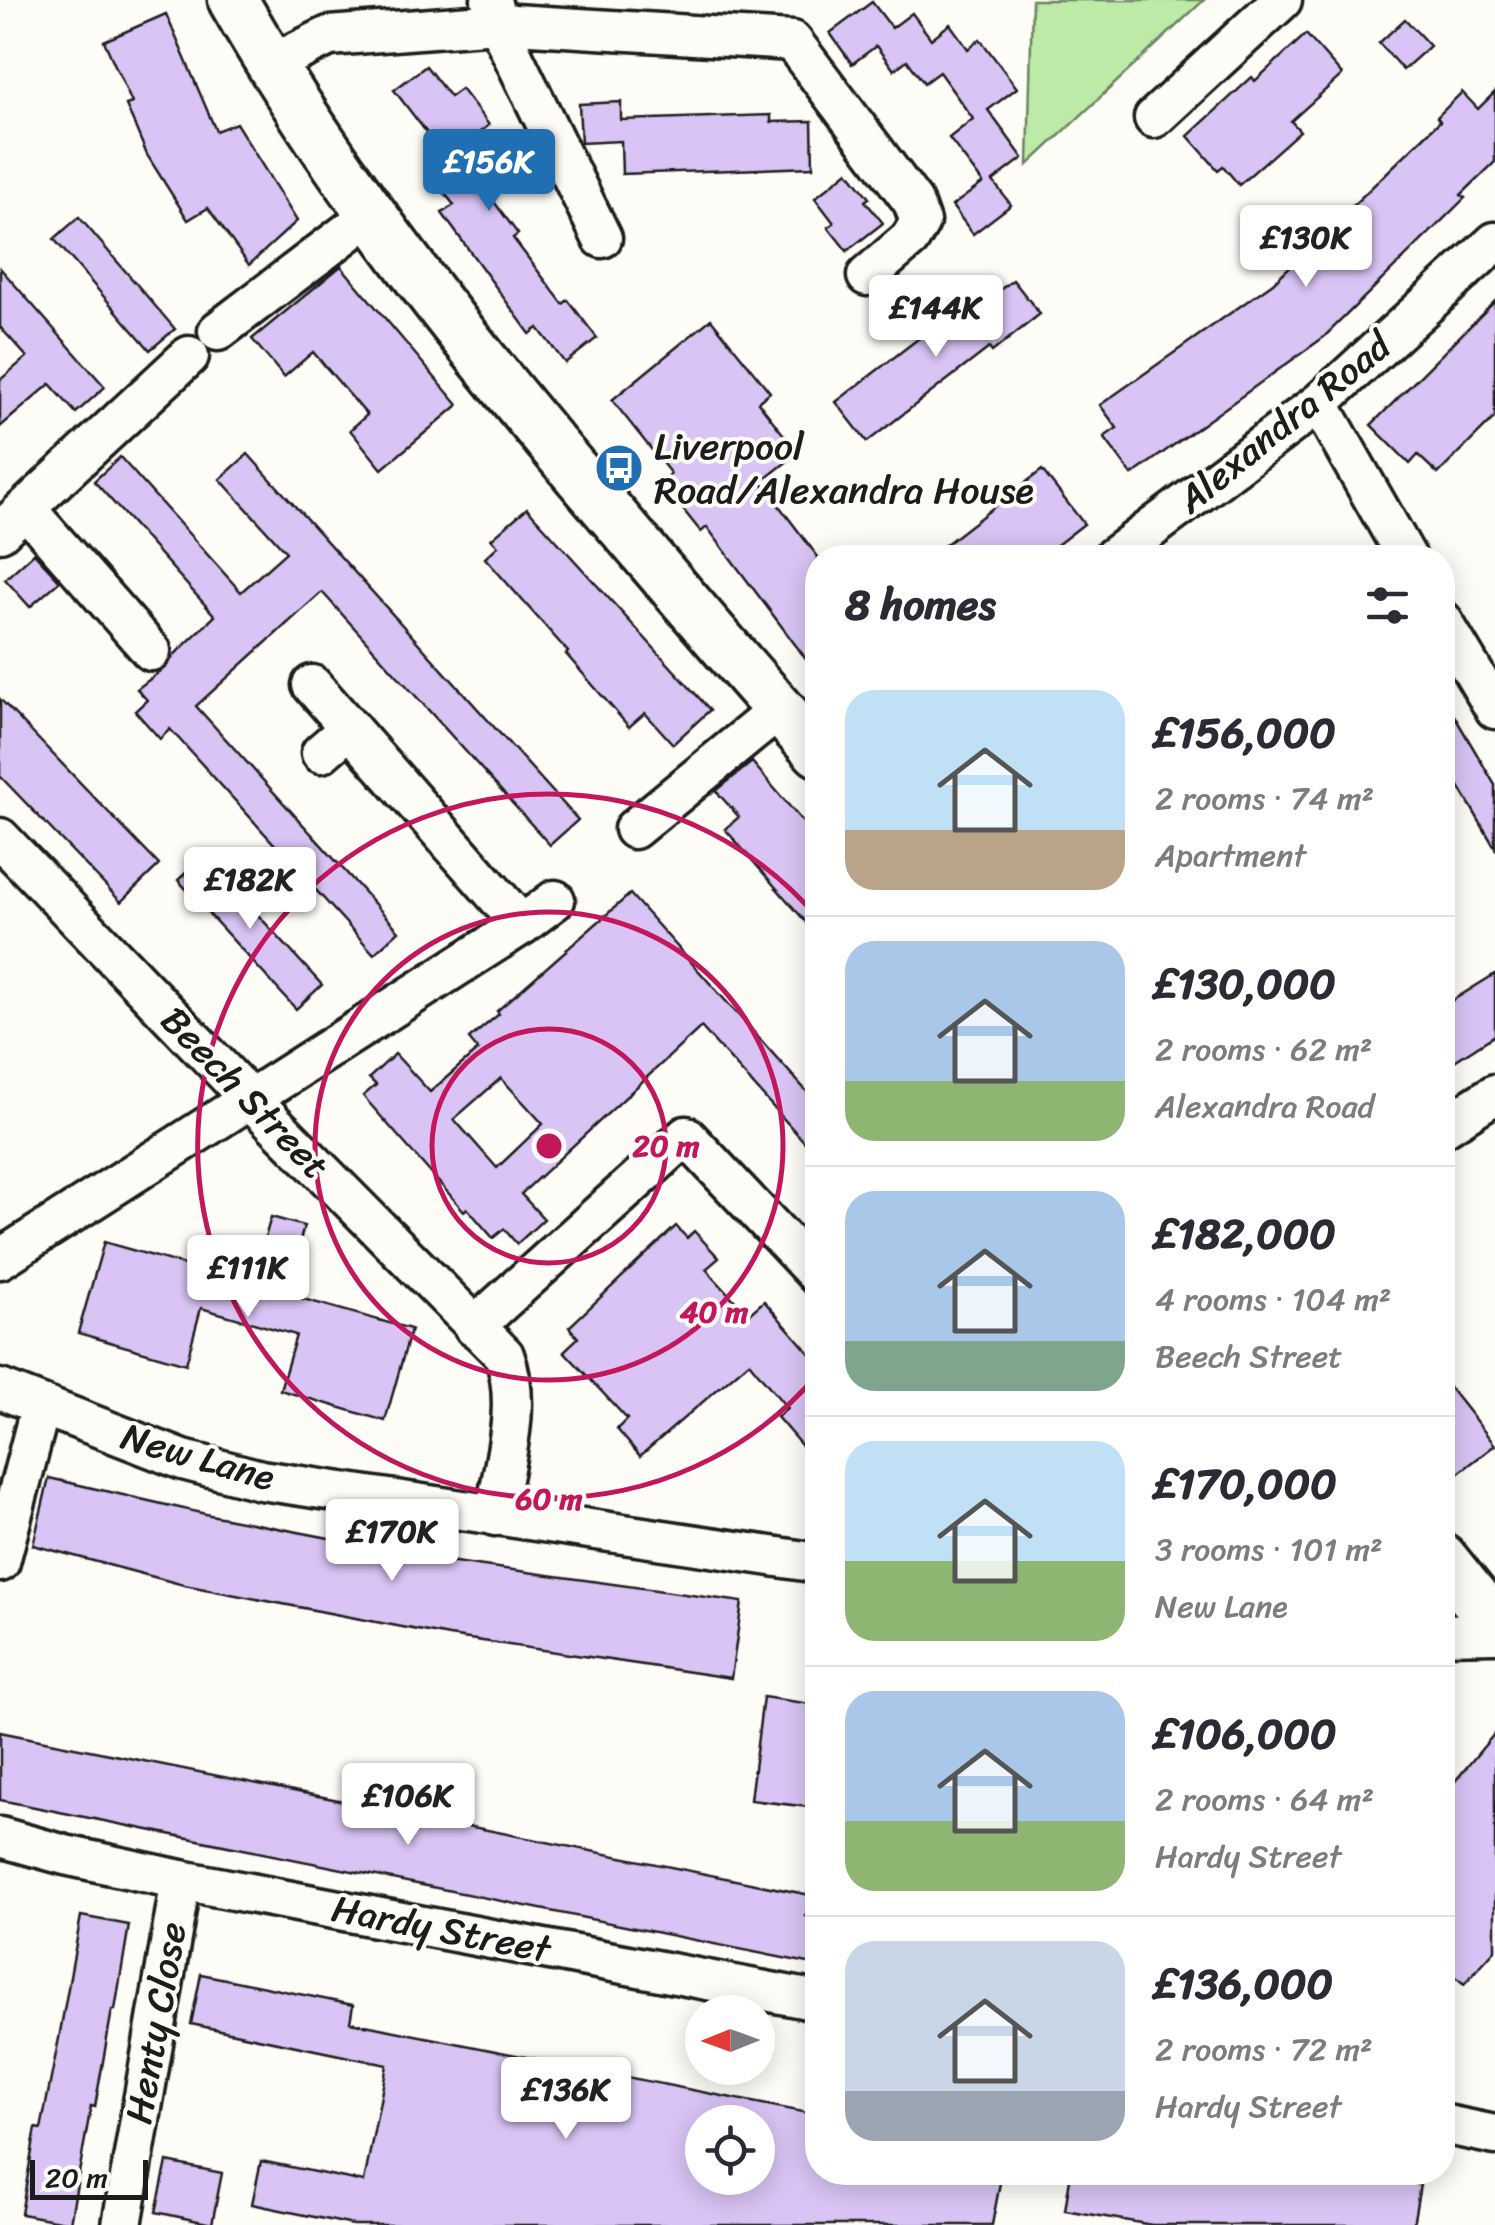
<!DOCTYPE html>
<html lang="en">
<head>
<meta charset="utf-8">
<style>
  body { margin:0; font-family:Sriracha,sans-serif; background:#f7f7f7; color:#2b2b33; height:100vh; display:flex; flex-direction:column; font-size:38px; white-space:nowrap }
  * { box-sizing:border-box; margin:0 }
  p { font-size:32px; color:#7c7c81 }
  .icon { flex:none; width:55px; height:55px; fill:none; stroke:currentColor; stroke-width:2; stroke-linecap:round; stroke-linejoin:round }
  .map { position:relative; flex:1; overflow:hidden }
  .side { position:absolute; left:805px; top:545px; width:650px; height:1640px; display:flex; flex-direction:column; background:#fff; border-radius:40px; box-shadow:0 5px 25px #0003 }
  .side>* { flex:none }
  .needle { width:65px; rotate:269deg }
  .controls { position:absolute; left:685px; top:1995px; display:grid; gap:20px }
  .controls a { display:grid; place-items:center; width:90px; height:90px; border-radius:50%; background:#fff; box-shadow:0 5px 25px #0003; font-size:50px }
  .scale { position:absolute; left:30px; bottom:25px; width:118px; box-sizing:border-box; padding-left:10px; border:5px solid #1c1c1c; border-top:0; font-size:28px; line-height:35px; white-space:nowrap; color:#1c1c1c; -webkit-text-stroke:8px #fdfcf7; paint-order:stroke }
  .price { position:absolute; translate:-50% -85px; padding:0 22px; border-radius:10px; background:#fff; color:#222; font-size:32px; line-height:65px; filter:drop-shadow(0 2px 5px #0008) }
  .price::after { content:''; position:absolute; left:50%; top:60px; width:30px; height:22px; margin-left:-15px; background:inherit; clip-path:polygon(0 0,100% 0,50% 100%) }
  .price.selected { background:#1f6fb2; color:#fff }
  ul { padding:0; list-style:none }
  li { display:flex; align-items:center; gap:30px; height:250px; padding:0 40px }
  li+li { border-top:2px solid #e1e1e2 }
  li span { display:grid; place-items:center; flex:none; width:280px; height:200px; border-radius:30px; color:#555 }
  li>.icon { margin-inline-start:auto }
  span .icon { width:120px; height:120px; fill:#fffc; stroke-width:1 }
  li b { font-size:42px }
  h2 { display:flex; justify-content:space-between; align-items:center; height:120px; padding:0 40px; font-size:42px }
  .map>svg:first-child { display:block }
  .green { fill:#bdeaa7; stroke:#6c8362; stroke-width:2.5 }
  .building { fill:#d9c4f5; stroke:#1c1c1c; stroke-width:2.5; fill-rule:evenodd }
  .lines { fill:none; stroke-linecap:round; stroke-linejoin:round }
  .minor-casing { stroke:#1c1c1c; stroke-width:45 }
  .major-casing { stroke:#1c1c1c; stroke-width:55 }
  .minor { stroke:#fdfcf7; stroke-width:38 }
  .major { stroke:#fdfcf7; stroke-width:48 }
  .ring { fill:none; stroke:#c2185b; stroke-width:5 }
  .labels { text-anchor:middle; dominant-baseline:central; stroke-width:8; stroke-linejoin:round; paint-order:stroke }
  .street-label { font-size:38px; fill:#1c1c1c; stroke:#fdfcf7 }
  .poi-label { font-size:38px; fill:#1c1c1c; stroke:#fdfcf7; text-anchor:start }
  .centre { fill:#c2185b; stroke:#fdfcf7; stroke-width:5 }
  .ring-label { font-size:30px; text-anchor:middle; font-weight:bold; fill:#c2185b; stroke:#fdfcf7; stroke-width:8; stroke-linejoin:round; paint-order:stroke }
</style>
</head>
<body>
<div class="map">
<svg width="1495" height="2225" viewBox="0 0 1495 2225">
  <rect width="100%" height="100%" fill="#fdfcf7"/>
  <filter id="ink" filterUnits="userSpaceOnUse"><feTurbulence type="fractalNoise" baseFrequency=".01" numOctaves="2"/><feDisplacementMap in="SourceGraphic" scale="20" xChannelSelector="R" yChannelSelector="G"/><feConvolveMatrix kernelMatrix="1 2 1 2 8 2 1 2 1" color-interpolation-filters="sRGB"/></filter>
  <g filter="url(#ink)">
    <polygon class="green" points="1032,0 1204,0 1028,165"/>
    <g class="building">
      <polygon points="872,2 892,28 912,13 931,39 950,24 968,49 980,39 1017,88 988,110 1023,158 993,181 1011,205 973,234 952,206 983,183 949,138 973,119 939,72 924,83 907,60 894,70 876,46 852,64 830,33"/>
      <polygon points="166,14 216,131 236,123 297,221 249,265 208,208 188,220 147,155 126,105 132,103 104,41"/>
      <polygon points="1405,19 1430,46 1403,70 1379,43"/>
      <polygon points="1306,34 1342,75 1291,121 1300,131 1239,185 1223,166 1218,170 1188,136 1252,77 1255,81"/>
      <polygon points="426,66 450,97 461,89 489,125 474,137 501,172 483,187 518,234 513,238 563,304 568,300 597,338 565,363 538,328 530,334 442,213 454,205 435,181 453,167 394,90"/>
      <polygon points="1462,92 1478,109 1495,92 1495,162 1461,195 1465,198 1324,337 1132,475 1104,437 1117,428 1100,405 1273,283 1440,121 1437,117"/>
      <polygon points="621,102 621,120 771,115 771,122 812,121 813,167 622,174 621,141 581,143 579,104"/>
      <polygon points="848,171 869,198 865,201 883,223 847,251 828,227 834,223 815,198"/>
      <polygon points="79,217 175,329 150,350 54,239"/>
      <polygon points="341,266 458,405 382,469 350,430 367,415 313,352 284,377 252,339"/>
      <polygon points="0,268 105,387 76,413 50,384 0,427 0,380 27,357 0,327"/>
      <polygon points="1013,280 1040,314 992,352 989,348 867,442 836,402 962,305 968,314"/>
      <polygon points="1495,301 1495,417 1438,474 1418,455 1410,464 1371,425"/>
      <polygon points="711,319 770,392 758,402 798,453 761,482 818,557 818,675 707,527 701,532 661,482 671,474 612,400"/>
      <polygon points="248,454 578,820 550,845 322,592 196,706 399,931 374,954 170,729 160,739 135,711 147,700 137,689 166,667 173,656 215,616 94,481 120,457 241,592 286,552 220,479"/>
      <polygon points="1042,470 1084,524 1040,558 928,558"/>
      <polygon points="527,508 710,710 673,744 645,713 629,727 566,654 568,652 485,558 498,546 491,539"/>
      <polygon points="34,553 60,581 30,607 5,579"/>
      <polygon points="1442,695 1495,785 1495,848 1442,757"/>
      <polygon points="0,699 159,865 121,902 0,776"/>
      <polygon points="752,762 818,840 818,936 725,829 739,817 716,791"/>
      <polygon points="204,856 322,985 296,1009 178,880"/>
      <path d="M630 894 818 1104V1157L701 1027 521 1194 544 1219 517 1244 504 1229 493 1238 467 1208 464 1211 363 1096 376 1085 369 1078 395 1054 430 1092 478 1050 469 1039 499 1014 497 1011ZM501 1078 543 1124 497 1168 454 1119Z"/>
      <polygon points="1495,974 1495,1035 1442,1069 1442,1007"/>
      <polygon points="271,1217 304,1226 285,1294 411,1329 385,1421 280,1390 296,1335 201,1308 186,1364 78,1333 104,1242 237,1280 245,1251 260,1255"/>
      <polygon points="676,1226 687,1238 694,1231 719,1258 706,1269 748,1315 764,1301 818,1363 818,1444 811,1436 801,1445 777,1417 787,1408 749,1362 640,1456 617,1429 627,1419 564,1351 578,1338 569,1327"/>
      <polygon points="1442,1378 1495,1445 1442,1486"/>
      <polygon points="49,1478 210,1515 448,1561 742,1602 731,1678 449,1636 184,1585 33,1545"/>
      <polygon points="763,1697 818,1705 818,1808 750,1800"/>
      <polygon points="0,1732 810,1895 806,1916 818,1918 818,1965 0,1800"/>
      <polygon points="1495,1733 1495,1950 1464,1984 1442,1965 1442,1797"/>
      <polygon points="81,1916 129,1925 115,2010 112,2010 95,2107 91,2106 70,2223 21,2214 36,2128 41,2129 59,2038"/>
      <path d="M201 1974 353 2005 350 2022 818 2115V2172H1002L992 2225H353L252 2204 261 2161 364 2182 387 2065 191 2024ZM702 2122H758V2178H702Z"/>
      <polygon points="167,2162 222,2173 212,2224 156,2212"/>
      <polygon points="1071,2172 1350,2172 1420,2185 1413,2225 1152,2225 1065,2210"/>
    </g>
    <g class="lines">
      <g class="minor-casing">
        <g id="minor">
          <polyline points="270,65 329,36 497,23 491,0"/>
          <polyline points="1154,118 1282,0"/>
          <polyline points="602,238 497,23 792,41 913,202 920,222 910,239 867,276"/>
          <polyline points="218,331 373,213"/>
          <polyline points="1319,403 1407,558"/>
          <polyline points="26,509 151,651"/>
          <polyline points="0,532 189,356"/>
          <polyline points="1112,558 1319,403 1495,242"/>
          <polyline points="1442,620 1495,709"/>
          <polyline points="312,685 522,925"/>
          <polyline points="321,753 350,728"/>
          <polyline points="634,829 779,710"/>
          <path d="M0 838 251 1100 504 1355C523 1405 503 1465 495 1516"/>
          <polyline points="1442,1128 1495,1094"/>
          <polyline points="0,1259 522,925 555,900"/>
          <polyline points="474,1327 686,1136 818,1276"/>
          <polyline points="0,1389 183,1460 261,1480 818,1563"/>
          <polyline points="0,1562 41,1405"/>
          <polyline points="1442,1634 1495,1633"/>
          <polyline points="0,1837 65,1855 181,1880 818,2001"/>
          <polyline points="1442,2124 1495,2135"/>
          <polyline points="122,2225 181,1880"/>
        </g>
      </g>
      <g class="major-casing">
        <g id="major">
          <path d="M233 0C342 191 481 363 624 529 688 604 751 679 818 752"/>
          <polyline points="1442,1558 1495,1624"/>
        </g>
      </g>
      <use href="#minor" class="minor"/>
      <use href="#major" class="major"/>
    </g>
  </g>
  <g class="ring">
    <circle cx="549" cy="1146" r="117"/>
    <circle cx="549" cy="1146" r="234"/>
    <path d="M817 1375A352 352 0 1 1 817 917"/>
  </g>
  <defs>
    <g id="bus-disc" transform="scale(2.5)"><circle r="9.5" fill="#1f6fb2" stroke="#fdfcf7"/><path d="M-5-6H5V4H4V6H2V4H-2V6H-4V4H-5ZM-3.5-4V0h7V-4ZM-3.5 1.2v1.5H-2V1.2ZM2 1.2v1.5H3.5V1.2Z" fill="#fff"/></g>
  </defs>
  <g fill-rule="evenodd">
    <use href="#bus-disc" x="619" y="468"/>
  </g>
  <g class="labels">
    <g class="street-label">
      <text transform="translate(1284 423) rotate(-39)">Alexandra Road</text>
      <text transform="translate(245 1093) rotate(46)">Beech Street</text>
      <text transform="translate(198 1457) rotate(16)">New Lane</text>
      <text transform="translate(441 1929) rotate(11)">Hardy Street</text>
      <text transform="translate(156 2023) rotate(-80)">Henty Close</text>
    </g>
    <g class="poi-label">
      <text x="654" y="446">Liverpool<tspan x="654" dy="44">Road/Alexandra House</tspan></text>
    </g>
  </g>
  <circle cx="549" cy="1146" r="15" class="centre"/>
  <g class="ring-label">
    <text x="666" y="1156">20 m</text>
    <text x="714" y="1322">40 m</text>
    <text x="549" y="1509">60 m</text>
  </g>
</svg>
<div class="controls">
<a><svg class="needle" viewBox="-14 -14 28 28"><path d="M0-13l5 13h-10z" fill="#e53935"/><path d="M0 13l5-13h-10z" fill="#7c7c81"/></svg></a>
<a><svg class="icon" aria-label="locate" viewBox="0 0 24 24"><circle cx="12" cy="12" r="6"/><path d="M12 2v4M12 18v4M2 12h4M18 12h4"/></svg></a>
</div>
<div class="scale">20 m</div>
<b class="price selected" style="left:489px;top:214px">£156K</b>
<b class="price" style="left:1306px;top:290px">£130K</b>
<b class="price" style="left:936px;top:360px">£144K</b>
<b class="price" style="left:250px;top:932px">£182K</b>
<b class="price" style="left:248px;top:1320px">£111K</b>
<b class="price" style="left:392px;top:1584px">£170K</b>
<b class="price" style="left:408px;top:1848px">£106K</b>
<b class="price" style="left:566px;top:2142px">£136K</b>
<section class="side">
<h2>8 homes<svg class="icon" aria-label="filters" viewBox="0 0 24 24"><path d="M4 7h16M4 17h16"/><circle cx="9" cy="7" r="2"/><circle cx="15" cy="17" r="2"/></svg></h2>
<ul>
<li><span style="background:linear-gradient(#bfe0f5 70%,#b9a48a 0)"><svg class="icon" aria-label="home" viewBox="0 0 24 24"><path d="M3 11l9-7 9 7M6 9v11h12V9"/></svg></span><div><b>£156,000</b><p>2 rooms · 74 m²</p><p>Apartment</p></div></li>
<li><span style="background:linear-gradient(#a9c7e8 70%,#8fb573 0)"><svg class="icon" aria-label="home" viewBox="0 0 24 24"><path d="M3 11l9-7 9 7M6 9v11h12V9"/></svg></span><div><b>£130,000</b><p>2 rooms · 62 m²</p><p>Alexandra Road</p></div></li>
<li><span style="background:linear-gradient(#a9c7e8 75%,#7fa58c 0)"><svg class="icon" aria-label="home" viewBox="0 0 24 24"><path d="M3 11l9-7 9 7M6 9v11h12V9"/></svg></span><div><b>£182,000</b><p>4 rooms · 104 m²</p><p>Beech Street</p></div></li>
<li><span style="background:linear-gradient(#bfe0f5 60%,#8fb573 0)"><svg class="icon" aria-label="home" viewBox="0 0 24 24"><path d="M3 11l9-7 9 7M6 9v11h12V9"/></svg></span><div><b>£170,000</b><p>3 rooms · 101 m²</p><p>New Lane</p></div></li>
<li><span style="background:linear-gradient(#a9c7e8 65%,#8fb573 0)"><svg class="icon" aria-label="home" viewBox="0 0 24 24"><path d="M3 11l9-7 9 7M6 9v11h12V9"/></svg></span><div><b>£106,000</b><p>2 rooms · 64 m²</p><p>Hardy Street</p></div></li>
<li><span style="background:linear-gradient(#c9d6e8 75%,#9aa5b1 0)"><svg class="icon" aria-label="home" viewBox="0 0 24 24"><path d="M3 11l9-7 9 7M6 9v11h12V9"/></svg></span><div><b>£136,000</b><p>2 rooms · 72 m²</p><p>Hardy Street</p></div></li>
</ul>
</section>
</div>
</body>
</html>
